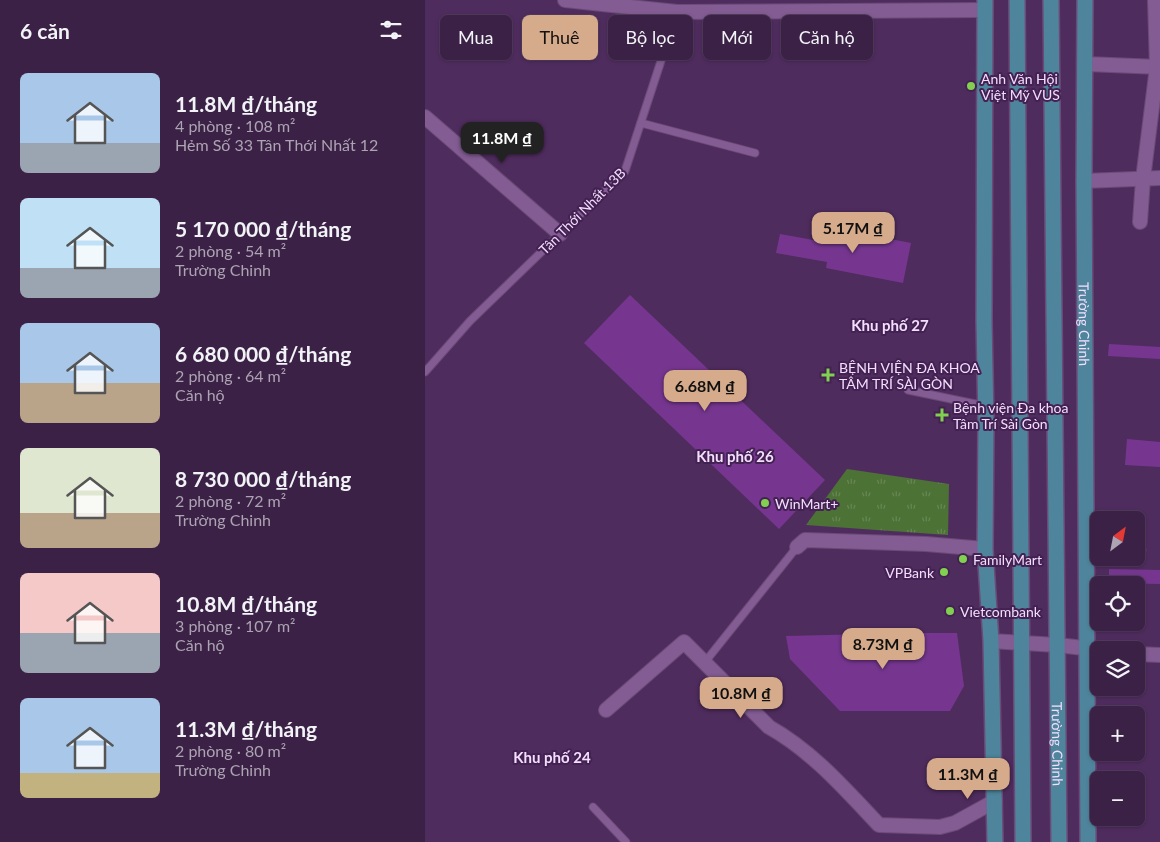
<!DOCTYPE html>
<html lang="vi">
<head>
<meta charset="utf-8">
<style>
  body { margin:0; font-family:Lato,sans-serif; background:#42294d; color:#f1f3f6; height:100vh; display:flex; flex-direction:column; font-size:19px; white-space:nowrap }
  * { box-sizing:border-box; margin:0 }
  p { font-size:16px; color:#aca3b3 }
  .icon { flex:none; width:28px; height:28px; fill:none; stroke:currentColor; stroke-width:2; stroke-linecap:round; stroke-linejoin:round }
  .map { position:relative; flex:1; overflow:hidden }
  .panel { display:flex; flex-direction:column; background:#3b2146; width:425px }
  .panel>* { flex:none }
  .hud { position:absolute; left:15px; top:15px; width:475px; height:45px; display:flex; gap:10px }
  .needle { width:32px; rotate:32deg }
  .controls { position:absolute; left:665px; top:511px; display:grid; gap:10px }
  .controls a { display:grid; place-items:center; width:55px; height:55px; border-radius:8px; background:#3b2146; box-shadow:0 1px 4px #0004,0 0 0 1px #543e5f; font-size:25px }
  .price { position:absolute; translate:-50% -42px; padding:0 11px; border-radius:10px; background:#d6ab8b; color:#111; font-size:16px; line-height:32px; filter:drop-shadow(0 1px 2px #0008) }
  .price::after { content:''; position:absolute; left:50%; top:30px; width:15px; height:11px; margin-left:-8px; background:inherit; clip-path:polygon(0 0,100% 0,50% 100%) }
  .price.current { background:#222; color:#fff }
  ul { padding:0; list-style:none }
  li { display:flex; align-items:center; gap:15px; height:125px; padding:0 20px }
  li span { display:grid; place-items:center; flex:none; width:140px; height:100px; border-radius:8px; color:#555 }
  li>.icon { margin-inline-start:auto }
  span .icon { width:60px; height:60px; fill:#fffc; stroke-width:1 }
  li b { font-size:21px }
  h2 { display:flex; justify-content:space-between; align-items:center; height:60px; padding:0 20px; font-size:21px }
  .tag { padding:0 18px; border-radius:8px; background:#3b2146; box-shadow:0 1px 4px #0004,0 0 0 1px #543e5f; font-size:18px; line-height:45px }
  .tag.current { background:#d6ab8b; color:#111 }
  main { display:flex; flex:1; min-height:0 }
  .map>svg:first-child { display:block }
  .park { fill:url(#park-tufts) }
  .building { fill:#763690 }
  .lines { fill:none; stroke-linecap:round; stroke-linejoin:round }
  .lane-casing { stroke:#6a4a76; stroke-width:9 }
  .street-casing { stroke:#6a4a76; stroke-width:16 }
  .primary-casing { stroke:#6a4a76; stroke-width:18 }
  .lane { stroke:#825c92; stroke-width:7 }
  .street { stroke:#825c92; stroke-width:14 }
  .primary { stroke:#4e859c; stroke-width:15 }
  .poi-dot { fill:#81d050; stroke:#442153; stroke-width:2 }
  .labels { text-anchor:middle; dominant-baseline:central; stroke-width:4; stroke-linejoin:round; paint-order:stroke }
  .poi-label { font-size:14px; fill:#f3defd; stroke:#442153; text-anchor:start }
  .street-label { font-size:14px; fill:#f3defd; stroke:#442153 }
  .neighbourhood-label { font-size:15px; font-weight:bold; fill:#f3defd; stroke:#442153 }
</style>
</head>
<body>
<main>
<section class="panel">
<h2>6 căn<svg class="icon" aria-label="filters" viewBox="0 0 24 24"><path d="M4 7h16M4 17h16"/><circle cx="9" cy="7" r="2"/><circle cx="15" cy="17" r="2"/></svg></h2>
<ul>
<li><span style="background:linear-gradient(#a9c7e8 70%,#9aa5b1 0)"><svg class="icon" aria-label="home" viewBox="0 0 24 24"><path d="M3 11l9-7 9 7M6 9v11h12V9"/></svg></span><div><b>11.8M ₫/tháng</b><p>4 phòng · 108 m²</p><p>Hẻm Số 33 Tân Thới Nhất 12</p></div></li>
<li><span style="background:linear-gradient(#bfe0f5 70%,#9aa5b1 0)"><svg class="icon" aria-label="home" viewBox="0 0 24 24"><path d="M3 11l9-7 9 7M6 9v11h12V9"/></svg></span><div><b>5 170 000 ₫/tháng</b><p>2 phòng · 54 m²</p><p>Trường Chinh</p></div></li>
<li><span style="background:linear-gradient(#a9c7e8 60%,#b9a48a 0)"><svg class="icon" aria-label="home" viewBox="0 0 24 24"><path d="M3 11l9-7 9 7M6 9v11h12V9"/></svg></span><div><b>6 680 000 ₫/tháng</b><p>2 phòng · 64 m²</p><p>Căn hộ</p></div></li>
<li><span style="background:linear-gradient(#dfe7d0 65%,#b9a48a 0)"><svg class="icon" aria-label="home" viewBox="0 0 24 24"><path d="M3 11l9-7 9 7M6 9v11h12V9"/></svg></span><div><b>8 730 000 ₫/tháng</b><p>2 phòng · 72 m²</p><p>Trường Chinh</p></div></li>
<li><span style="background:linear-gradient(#f6c9c9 60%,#9aa5b1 0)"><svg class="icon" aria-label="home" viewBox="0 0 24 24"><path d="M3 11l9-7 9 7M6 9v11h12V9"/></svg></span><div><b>10.8M ₫/tháng</b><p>3 phòng · 107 m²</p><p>Căn hộ</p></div></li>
<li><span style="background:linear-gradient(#a9c7e8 75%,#c2b280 0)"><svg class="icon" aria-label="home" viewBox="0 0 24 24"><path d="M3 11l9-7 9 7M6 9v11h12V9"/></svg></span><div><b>11.3M ₫/tháng</b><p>2 phòng · 80 m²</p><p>Trường Chinh</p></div></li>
</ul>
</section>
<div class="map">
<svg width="735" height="842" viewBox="0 0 735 842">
  <defs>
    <pattern id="park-tufts" width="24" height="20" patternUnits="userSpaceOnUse" patternTransform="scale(1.25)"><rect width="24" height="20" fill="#4c7235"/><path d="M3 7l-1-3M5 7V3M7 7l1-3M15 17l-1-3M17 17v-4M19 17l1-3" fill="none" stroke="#668653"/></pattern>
  </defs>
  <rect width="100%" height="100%" fill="#4f2c5e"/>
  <polygon class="park" points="422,469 524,484 523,535 381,525"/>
  <g class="building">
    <polygon points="408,228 486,243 478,283 401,268 402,262 351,253 355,234 405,243"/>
    <polygon points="205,295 400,480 354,529 159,343"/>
    <polygon points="684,344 735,347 735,359 683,356"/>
    <polygon points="702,439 735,442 735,467 700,465"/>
    <polygon points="684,569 735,570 735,584 684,583"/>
    <polygon points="486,633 532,633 539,686 525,711 415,711 365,659 361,636"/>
  </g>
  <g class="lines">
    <g class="lane-casing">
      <g id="lane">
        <polyline points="216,123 330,153"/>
        <polyline points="0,372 45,321 200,171 252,12"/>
        <polyline points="483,390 560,406"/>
        <polyline points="661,544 674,546"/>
        <polyline points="711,550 717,550"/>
        <polyline points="280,662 372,547"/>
        <polyline points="168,807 201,842"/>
      </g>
    </g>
    <g class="street-casing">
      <g id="street">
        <polyline points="140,0 252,12 560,10"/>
        <polyline points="661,64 735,67"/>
        <polyline points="0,117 135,234"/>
        <polyline points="659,181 735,178"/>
        <polyline points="715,222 718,179 732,67 730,0"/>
        <polyline points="372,547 380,540 501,544 560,549"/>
        <polyline points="566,641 632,645 677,650"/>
        <polyline points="711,654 735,655"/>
        <path d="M181 710 259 642 344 727C387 751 420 789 454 825L515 827 530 823 570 801"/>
      </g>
    </g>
    <g class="primary-casing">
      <g id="primary">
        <polyline points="560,0 559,321 561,423 560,549 566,641 570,842"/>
        <polyline points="592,0 598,842"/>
        <path id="s1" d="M626 0 634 842"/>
        <path id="s2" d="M660 0 659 181 663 842"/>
      </g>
    </g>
    <use href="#lane" class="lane"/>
    <use href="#street" class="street"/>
    <use href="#primary" class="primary"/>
  </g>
  <g class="poi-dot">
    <circle cx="546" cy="86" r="5"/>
    <path d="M400.5 367.5h5v5h5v5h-5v5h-5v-5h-5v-5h5z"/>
    <path d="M514.5 407.5h5v5h5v5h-5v5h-5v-5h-5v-5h5z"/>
    <circle cx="340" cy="503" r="5"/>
    <circle cx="538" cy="559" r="5"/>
    <circle cx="519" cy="572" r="5"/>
    <circle cx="525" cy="611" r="5"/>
  </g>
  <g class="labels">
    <g class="poi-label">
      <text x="556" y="78">Anh Văn Hội<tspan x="556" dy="16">Việt Mỹ VUS</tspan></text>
      <text x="414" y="367">BỆNH VIỆN ĐA KHOA<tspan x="414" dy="16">TÂM TRÍ SÀI GÒN</tspan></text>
      <text x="528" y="407">Bệnh viện Đa khoa<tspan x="528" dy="16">Tâm Trí Sài Gòn</tspan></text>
      <text x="350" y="503">WinMart+</text>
      <text x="548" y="559">FamilyMart</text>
      <text x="509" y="572" text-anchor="end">VPBank</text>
      <text x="535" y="611">Vietcombank</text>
    </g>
    <g class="street-label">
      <text transform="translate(157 211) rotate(-45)">Tân Thới Nhất 13B</text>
      <text stroke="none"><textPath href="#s2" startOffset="324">Trường Chinh</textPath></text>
      <text stroke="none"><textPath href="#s1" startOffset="744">Trường Chinh</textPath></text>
    </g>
    <g class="neighbourhood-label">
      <text x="465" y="325">Khu phố 27</text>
      <text x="310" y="456">Khu phố 26</text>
      <text x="127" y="757">Khu phố 24</text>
    </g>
  </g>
</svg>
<div class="controls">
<a><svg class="needle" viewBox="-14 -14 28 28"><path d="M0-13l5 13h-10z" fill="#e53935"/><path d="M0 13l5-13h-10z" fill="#aca3b3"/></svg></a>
<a><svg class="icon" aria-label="locate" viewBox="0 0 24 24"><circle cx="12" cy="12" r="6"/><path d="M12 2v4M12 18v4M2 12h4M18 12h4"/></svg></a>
<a><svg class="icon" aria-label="layers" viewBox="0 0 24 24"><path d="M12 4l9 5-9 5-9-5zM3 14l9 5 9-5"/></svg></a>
<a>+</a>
<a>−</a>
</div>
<b class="price current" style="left:77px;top:164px">11.8M ₫</b>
<b class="price" style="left:428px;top:254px">5.17M ₫</b>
<b class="price" style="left:280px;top:412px">6.68M ₫</b>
<b class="price" style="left:458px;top:670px">8.73M ₫</b>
<b class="price" style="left:316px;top:719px">10.8M ₫</b>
<b class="price" style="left:543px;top:800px">11.3M ₫</b>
<div class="hud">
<a class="tag">Mua</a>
<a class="tag current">Thuê</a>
<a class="tag">Bộ lọc</a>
<a class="tag">Mới</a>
<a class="tag">Căn hộ</a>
</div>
</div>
</main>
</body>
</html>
